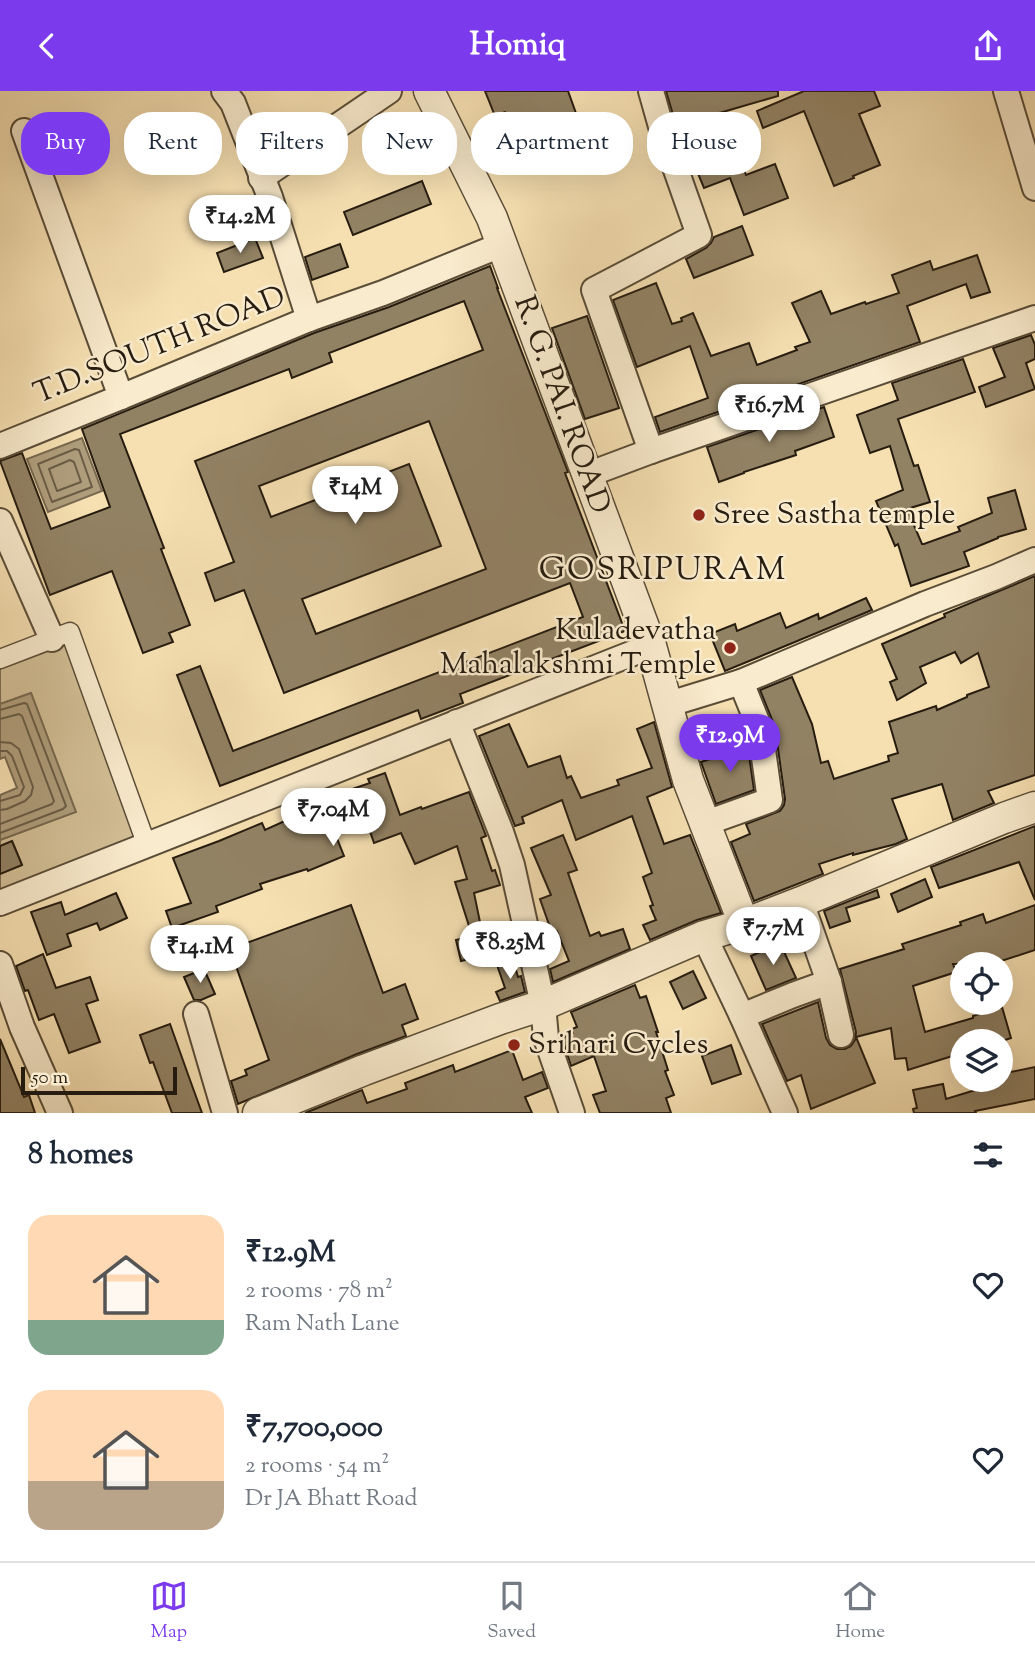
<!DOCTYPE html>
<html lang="en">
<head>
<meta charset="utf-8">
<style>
  body { margin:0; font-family:"Sorts Mill Goudy",serif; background:#f6f6f7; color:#1f2937; height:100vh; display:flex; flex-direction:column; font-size:26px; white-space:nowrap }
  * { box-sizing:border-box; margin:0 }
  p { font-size:23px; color:#747a83 }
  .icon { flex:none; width:38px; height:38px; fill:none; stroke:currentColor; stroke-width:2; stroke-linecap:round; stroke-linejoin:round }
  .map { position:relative; height:1022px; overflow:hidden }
  .sheet { display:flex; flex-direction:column; background:#fff; flex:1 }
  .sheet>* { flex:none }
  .hud { position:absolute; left:21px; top:21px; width:994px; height:63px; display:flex; gap:14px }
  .fabs { position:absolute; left:950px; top:861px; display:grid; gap:14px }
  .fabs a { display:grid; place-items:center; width:63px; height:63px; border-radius:50%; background:#fff; box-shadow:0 7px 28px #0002; font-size:35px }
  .scale { position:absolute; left:21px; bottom:18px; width:156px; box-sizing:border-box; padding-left:7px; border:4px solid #261c10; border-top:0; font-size:19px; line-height:24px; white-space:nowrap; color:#261c10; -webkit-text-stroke:5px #f9ebcd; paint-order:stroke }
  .price { position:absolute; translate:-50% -60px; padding:0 16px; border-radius:24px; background:#fff; color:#222; font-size:23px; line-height:46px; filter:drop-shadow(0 2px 4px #0008) }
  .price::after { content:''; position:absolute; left:50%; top:42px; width:21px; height:16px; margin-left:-10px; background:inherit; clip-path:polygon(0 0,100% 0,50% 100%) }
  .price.active { background:#7c3aed; color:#fff }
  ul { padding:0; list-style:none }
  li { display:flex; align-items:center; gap:21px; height:175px; padding:0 28px }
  li span { display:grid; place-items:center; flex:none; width:196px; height:140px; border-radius:21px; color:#555 }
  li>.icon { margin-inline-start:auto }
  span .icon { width:84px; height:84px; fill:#fffc; stroke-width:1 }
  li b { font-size:30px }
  h2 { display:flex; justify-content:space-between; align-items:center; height:84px; padding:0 28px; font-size:30px }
  .tag { padding:0 24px; border-radius:28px; background:#fff; box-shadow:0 7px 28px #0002; font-size:24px; line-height:63px }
  .tag.active { background:#7c3aed; color:#fff }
  header { display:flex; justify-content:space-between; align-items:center; height:91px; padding:0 28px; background:#7c3aed; color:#fff; font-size:32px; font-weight:700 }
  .menu { display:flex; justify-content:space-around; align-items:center; height:98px; border-top:2px solid #e0e1e3; background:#fff; font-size:19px; color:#747a83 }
  .menu a { display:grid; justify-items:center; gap:4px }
  .menu .active { color:#7c3aed }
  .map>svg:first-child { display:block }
  .park { fill:#d3bf96; stroke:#7c6e53; stroke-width:2 }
  .water { fill:#af9d7b; stroke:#786950; stroke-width:2 }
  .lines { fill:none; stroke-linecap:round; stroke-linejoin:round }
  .shore { stroke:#6a5c46; stroke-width:2 }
  .building { fill:#928264; stroke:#261c10; stroke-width:2; fill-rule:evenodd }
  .pedestrian-casing { stroke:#5a4d38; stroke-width:21 }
  .minor-casing { stroke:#5a4d38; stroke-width:28 }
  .tertiary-casing { stroke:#5a4d38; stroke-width:33 }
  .pedestrian { stroke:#f9ebcd; stroke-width:18 }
  .minor { stroke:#f9ebcd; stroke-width:24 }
  .tertiary { stroke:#f9ebcd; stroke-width:30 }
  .poi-dot { fill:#8f2418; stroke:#f9ebcd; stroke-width:2.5 }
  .labels { text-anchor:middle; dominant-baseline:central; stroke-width:5; stroke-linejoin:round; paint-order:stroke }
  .street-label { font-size:30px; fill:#261c10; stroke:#f9ebcd }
  .poi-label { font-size:30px; fill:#261c10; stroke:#f9ebcd; text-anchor:start }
  .neighbourhood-label { font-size:32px; letter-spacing:2px; fill:#261c10; stroke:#f9ebcd }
</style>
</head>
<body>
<header><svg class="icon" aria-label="back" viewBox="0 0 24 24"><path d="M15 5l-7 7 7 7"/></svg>Homiq<svg class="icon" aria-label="share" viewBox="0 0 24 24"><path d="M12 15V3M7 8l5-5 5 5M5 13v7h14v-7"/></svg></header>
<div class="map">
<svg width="1035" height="1022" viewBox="0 0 1035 1022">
  <rect width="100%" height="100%" fill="#f6e0b2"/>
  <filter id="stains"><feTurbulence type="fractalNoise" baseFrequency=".00286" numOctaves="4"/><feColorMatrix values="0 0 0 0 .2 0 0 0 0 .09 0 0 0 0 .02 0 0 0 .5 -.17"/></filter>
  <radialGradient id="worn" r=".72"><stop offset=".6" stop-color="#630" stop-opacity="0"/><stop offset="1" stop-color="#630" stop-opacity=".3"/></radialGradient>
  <polygon class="park" points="67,553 141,750 0,802 0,783 22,774 12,750 0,755 0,749 75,721 31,602 0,613 0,578"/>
  <g class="water">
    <polygon points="82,347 102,400 48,421 27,368"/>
    <polygon points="31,602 76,721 0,749 0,704 17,697 5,666 0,668 0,613"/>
  </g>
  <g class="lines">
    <g class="shore">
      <polygon points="75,358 79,359 92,396 52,411 38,373"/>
      <polygon points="70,369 74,371 81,391 57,400 49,378"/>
      <polyline points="0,619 24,612 27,613 66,715 63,718 0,742"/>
      <polyline points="0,628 19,623 22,625 54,710 52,713 0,733"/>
      <polyline points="0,651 11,652 19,658 33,696 31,704 25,710 7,718 0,719"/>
      <polyline points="0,660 7,660 12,665 24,696 20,704 0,710"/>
    </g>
  </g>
  <g class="building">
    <polygon points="485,0 568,0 587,53 560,63 554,48 519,60 505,21 495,25"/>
    <polygon points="666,0 778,0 778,5 716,23 733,66 738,64 746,84 775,73 788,107 744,124 730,87 704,97 697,80 700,79 681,33 676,34"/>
    <polygon points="804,0 874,0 880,15 859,23 880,74 853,85 854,87 834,95 804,20 763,37 757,20"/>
    <polygon points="422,90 431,113 353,144 344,121"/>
    <polygon points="742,135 753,164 694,187 686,168 706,157 711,152 714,146"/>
    <polygon points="255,147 263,167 224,181 217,162"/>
    <polygon points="340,153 348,176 312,189 305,166"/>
    <polygon points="977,164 990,201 971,207 966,193 907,215 920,251 660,341 655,326 708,307 690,255 637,276 613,209 656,192 672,233 682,230 681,227 693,222 711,265 749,252 757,274 797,259 795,256 810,251 792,212 821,200 831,223 865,211 866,213 899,202 892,184 930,170 933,179"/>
    <path d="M490 175 498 197H497L568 381 565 382 625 540 460 603 463 612 421 628 418 619 220 695 177 584 200 575 233 660 583 526 570 492 284 602 244 499 215 510 205 482 234 471 195 370 483 259 464 210 329 262 332 271 292 287 289 278 120 343 164 457 161 458 190 534 169 542 173 551 143 562 112 480 50 504 0 370 22 362 51 438 110 416 82 338 314 242 389 216ZM429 330 486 478 316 543 302 508 441 455 409 373 271 426 259 395Z"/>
    <polygon points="587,225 619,317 585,328 552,237"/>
    <polygon points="1031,244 1035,254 1035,268 1026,272 1035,298 986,316 979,296 1005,286 993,257"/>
    <polygon points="963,268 975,301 898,328 914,375 918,374 930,411 907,418 922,453 924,453 960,440 958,436 992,422 988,407 1015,399 1026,438 998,446 998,447 964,461 969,475 911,495 898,453 895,455 876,410 903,399 890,355 870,362 857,324 898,309 892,292"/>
    <polygon points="824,316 834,346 795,360 796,364 744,381 744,382 719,391 707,356"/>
    <polygon points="1035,485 1035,684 988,700 994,712 953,729 942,693 892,708 907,748 896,753 853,764 853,762 819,773 823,783 754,810 731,751 750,743 746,733 780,720 784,714 785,708 775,636 760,599 792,586 812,633 821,672 828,670 834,688 889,670 888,665 898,662 889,631 936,615 937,619 967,606 967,604 989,596 978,562 961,572 955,561 920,576 926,592 897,609 890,591 897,588 882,553 945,526 944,523"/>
    <polygon points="866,507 872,519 725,580 710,543 735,533 737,540 780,522 786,537 818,523 819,528"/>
    <polygon points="654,631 672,696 647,706 664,753 690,744 721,822 697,829 650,849 643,834 656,829 650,815 653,814 643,786 652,782 632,725 576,749 562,709 522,726 524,732 515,735 479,645 509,633 528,676 560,665 567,687 571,685 581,707 619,694 617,689 652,677 637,638"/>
    <polygon points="747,650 754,699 716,713 701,671 725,663 724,660"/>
    <polygon points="385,682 400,724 421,716 422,718 469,701 486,745 481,747 492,780 495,779 500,794 474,802 481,836 470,838 455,791 467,788 457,755 415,773 401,742 374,752 364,723 332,735 344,765 308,780 307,778 260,793 262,798 216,815 218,821 172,837 166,820 191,812 173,767 219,750 262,732 265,739 316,716 314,711 370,692 368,688"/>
    <polygon points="1035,735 1035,809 1019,771 939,797 931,776"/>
    <polygon points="563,744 577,779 568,782 590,845 599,841 601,845 623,838 630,858 553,891 550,878 569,870 557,840 552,842 540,808 551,804 531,757"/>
    <polygon points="12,750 22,774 0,783 0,755"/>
    <polygon points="925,788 932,806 898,821 891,803"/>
    <polygon points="877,799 879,806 846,817 850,830 830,837 824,820"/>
    <polygon points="116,802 127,827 100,839 97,832 67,843 71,855 47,864 31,821 61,811 65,824"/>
    <polygon points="351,814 383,902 405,893 418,928 402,934 406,945 357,963 238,1013 231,990 247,984 245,979 269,969 230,858"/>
    <polygon points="1035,814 1035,859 992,873 953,873 956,881 913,895 925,941 973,927 973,925 1002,916 1011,947 1002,950 962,950 962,962 908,979 906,967 895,968 891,937 856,946 875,992 811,1018 801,984 787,990 762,933 818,911 826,947 830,954 837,958 845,958 851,955 855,949 856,941 840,878 904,858 902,853 961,834 960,831 983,823 986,832"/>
    <polygon points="483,843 487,864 461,870 456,849"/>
    <polygon points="780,852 796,887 766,899 751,865"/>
    <polygon points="43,863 56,897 90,886 98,909 86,913 100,951 69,962 54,923 39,929 28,899 25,900 16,875"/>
    <polygon points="513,869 518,886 521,885 525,901 500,910 496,901 505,897 497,874"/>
    <polygon points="204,878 215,903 201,909 194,909 184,886"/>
    <polygon points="693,880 706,907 683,918 670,891"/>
    <polygon points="635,894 640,907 646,905 658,941 656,941 668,979 665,980 674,1004 666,1007 671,1022 600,1022 593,1004 606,1000 594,965 571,975 562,947 573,942 572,938 577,936 571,921"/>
    <polygon points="170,933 190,989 202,1022 172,1022 153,971 150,972 140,944"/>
    <polygon points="0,948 24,1006 29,1004 35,1022 0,1022"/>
    <polygon points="731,954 741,983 712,993 702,965"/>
    <polygon points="512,959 523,989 542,981 548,997 525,1006 532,1022 305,1022 362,999 367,1012 407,998 405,992 453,974 455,981"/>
    <polygon points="1035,976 1035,1008 975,1020 976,1022 914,1022 913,1018 917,1017 913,999 943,993 946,1008 992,994 991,989 1001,989 1001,983"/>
  </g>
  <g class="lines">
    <g class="pedestrian-casing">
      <polyline id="pedestrian" points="0,568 70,541 147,755"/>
    </g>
    <g class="minor-casing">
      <g id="minor">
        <polyline points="224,0 233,12 270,106 309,228"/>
        <polyline points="1006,0 1035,97"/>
        <polyline points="24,40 121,306"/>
        <polyline points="261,87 389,0"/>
        <polyline points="0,355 121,306 309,228 383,202 501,154"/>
        <polyline points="651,360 594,199 699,144 662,39 651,0"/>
        <polyline points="587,384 651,360 1035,227"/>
        <polyline points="0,430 52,548"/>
        <polyline points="666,614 741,591"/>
        <polyline points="457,631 501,741 512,774 543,914 546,947 572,1022"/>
        <polyline points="706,732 770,709 760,638 741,591 925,513 996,486 1035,469"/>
        <polyline points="0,812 651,555"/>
        <polyline points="704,845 742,925 785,1022"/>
        <polyline points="0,873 22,936 60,1022"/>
        <polyline points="829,891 841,944"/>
        <polyline points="196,923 225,1022"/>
        <polyline points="742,925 793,904 829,891 801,811"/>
      </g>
    </g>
    <g class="tertiary-casing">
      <g id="tertiary">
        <polyline points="429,0 492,127 651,555 688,689 744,833"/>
        <polyline points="258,1022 364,979 500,928 543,914 704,845 744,833 801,811 1004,727 1035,716"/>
      </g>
    </g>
    <use href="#pedestrian" class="pedestrian"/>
    <use href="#minor" class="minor"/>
    <use href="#tertiary" class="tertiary"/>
  </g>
  <g class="poi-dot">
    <circle cx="699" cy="424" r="7"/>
    <circle cx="730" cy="557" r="7"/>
    <circle cx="514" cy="954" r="7"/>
  </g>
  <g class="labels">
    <g class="street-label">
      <text transform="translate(160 255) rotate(-22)">T.D.SOUTH ROAD</text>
      <text transform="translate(561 314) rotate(70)">R. G. PAI. ROAD</text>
    </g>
    <g class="poi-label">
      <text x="713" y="424">Sree Sastha temple</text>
      <text x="716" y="540" text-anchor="end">Kuladevatha<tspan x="716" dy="34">Mahalakshmi Temple</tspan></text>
      <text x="528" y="954">Srihari Cycles</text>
    </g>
    <g class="neighbourhood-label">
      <text x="663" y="480">GOSRIPURAM</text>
    </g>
  </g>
  <rect width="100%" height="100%" filter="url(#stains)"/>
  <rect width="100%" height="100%" fill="url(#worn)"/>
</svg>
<div class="fabs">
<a><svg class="icon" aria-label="locate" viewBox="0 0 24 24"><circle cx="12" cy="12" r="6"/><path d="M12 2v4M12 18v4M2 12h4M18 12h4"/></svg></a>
<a><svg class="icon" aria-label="layers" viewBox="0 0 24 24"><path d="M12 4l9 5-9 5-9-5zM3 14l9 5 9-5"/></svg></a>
</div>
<div class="scale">50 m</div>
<b class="price" style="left:240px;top:164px">₹14.2M</b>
<b class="price" style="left:769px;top:353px">₹16.7M</b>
<b class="price" style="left:355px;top:435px">₹14M</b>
<b class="price active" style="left:730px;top:683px">₹12.9M</b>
<b class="price" style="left:333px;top:757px">₹7.04M</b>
<b class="price" style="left:773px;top:876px">₹7.7M</b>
<b class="price" style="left:510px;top:890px">₹8.25M</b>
<b class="price" style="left:200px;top:894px">₹14.1M</b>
<div class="hud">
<a class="tag active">Buy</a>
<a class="tag">Rent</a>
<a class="tag">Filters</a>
<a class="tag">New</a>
<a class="tag">Apartment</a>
<a class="tag">House</a>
</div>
</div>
<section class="sheet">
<h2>8 homes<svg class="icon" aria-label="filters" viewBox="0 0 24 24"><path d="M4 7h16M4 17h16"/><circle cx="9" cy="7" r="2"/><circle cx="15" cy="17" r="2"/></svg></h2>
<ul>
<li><span style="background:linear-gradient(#ffd9b3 75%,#7fa58c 0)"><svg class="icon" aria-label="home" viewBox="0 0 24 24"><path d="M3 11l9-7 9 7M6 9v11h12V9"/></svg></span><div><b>₹12.9M</b><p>2 rooms · 78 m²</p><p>Ram Nath Lane</p></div><svg class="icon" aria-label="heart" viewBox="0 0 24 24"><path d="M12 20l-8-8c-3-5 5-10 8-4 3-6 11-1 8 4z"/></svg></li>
<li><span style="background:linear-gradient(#ffd9b3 65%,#b9a48a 0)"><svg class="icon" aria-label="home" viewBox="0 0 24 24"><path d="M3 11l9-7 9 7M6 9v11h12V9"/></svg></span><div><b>₹7,700,000</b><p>2 rooms · 54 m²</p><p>Dr JA Bhatt Road</p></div><svg class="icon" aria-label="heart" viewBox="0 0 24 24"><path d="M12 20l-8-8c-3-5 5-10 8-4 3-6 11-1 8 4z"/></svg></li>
</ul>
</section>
<nav class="menu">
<a class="active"><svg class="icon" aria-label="map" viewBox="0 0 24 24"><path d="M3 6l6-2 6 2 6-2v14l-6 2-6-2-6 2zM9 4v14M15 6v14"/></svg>Map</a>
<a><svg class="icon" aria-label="saved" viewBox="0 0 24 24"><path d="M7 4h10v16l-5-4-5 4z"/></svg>Saved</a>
<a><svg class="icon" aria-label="home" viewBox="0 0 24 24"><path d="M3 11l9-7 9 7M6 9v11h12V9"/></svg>Home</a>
</nav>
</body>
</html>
